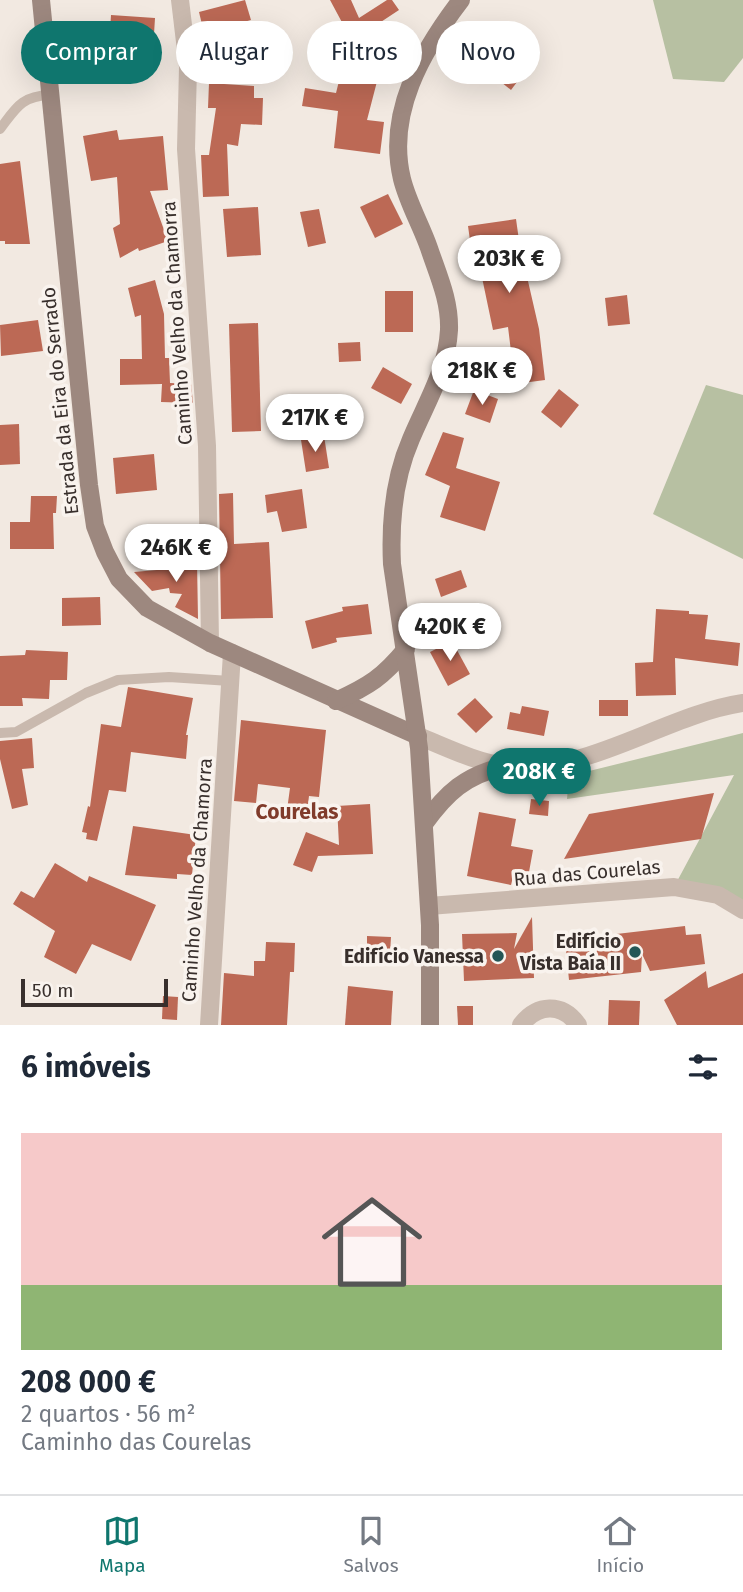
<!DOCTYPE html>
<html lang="pt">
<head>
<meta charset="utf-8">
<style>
  body { margin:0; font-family:"Fira Sans",sans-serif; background:#f6f6f7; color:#1f2937; height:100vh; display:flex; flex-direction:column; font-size:26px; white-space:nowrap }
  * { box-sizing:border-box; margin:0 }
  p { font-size:23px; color:#747a83 }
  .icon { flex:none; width:38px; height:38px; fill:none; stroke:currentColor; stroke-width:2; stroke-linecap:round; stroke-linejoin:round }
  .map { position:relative; height:1025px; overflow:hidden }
  .drawer { display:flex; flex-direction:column; background:#fff; flex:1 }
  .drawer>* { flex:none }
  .banner { position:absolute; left:21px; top:21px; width:702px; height:63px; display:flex; gap:14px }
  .scale { position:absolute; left:21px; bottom:18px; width:147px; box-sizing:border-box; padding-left:7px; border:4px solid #382f2c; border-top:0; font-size:19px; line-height:24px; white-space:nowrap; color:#382f2c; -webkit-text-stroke:5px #f9f3ee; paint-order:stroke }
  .price { position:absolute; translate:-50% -60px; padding:0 16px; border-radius:24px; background:#fff; color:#222; font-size:23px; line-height:46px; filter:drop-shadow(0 2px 4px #0008) }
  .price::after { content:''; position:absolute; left:50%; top:42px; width:21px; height:16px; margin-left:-10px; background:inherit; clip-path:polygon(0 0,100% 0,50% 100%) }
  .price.current { background:#0f766e; color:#fff }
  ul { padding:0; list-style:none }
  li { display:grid; align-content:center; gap:14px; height:371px; padding:0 21px }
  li+li { border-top:2px solid #e0e1e3 }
  li span { display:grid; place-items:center; height:217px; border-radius:0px; color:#555 }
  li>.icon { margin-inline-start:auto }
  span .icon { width:126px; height:126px; fill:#fffc; stroke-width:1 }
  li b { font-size:30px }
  h2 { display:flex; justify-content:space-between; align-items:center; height:84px; padding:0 21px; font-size:30px }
  .chip { padding:0 24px; border-radius:32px; background:#fff; box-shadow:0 7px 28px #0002; font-size:24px; line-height:63px }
  .chip.current { background:#0f766e; color:#fff }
  .tabs { display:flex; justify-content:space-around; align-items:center; height:98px; border-top:2px solid #e0e1e3; background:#fff; font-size:19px; color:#747a83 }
  .tabs a { display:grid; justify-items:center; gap:4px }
  .tabs .current { color:#0f766e }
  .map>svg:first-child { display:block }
  .green { fill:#b7c0a2 }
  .building { fill:#bc6955 }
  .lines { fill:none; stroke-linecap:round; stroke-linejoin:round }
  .service { stroke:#c9b9ae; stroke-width:10 }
  .minor { stroke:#c9b9ae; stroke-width:18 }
  .tertiary { stroke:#c9b9ae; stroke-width:18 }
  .secondary { stroke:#9d887f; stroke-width:18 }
  .poi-dot { fill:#245656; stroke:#f9f3ee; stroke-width:2.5 }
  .labels { text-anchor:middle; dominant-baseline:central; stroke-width:7; stroke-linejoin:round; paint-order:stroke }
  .street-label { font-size:19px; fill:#382f2c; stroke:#f9f3ee }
  .poi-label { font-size:19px; font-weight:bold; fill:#382f2c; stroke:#f9f3ee; text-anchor:end }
  .neighbourhood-label { font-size:21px; font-weight:bold; fill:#803b2b; stroke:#f9f3ee }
</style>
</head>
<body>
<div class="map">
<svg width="743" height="1025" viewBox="0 0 743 1025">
  <rect width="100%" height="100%" fill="#f2e9e1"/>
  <g class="green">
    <polygon points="653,0 743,0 743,58 724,82 673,79"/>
    <polygon points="706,385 743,395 743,559 653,514"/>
    <polygon points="743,733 743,910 674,887 734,775 567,799 569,776"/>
  </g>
  <g class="building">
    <polygon points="245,0 251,20 204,33 199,12"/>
    <polygon points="330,0 351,0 359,18 387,0 392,0 399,10 352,41"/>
    <polygon points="111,15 155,18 154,34 110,31"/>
    <polygon points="506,55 526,70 511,90 491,74"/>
    <polygon points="345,57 381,66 367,120 384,122 380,154 334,148 338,111 302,106 305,88 336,93"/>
    <polygon points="209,83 254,86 254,98 263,98 262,125 241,124 238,146 227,144 229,196 203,197 201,155 209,155 216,108 208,108"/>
    <polygon points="117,130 119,140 163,136 168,190 150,191 168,241 139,251 138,248 120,258 113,228 120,224 117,177 91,181 83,136"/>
    <polygon points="20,161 30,244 5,244 5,241 0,241 0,164"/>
    <polygon points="388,194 403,224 375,238 360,207"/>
    <polygon points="258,207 261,255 227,257 223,209"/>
    <polygon points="319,209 326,243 308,247 300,212"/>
    <polygon points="516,219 523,269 525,268 539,329 545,380 515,384 508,327 493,330 480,268 474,269 468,226"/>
    <polygon points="155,280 164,314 165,358 169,358 170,383 191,384 193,403 161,402 162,384 120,385 120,359 142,359 141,315 135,317 128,288"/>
    <rect x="385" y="291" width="28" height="41"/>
    <polygon points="627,295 630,324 608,326 605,298"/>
    <polygon points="38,320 43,351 1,356 0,325"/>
    <polygon points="258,323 261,431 232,432 229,324"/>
    <polygon points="360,342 361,361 339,362 338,343"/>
    <polygon points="383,367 412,384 401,404 371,388"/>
    <polygon points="559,389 579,405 561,428 541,412"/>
    <polygon points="474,390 498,399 490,423 465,414"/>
    <polygon points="19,424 20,464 0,465 0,425"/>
    <polygon points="443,432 464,438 456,468 500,482 485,531 440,517 450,486 425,475"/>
    <polygon points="324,436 329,468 306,472 301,440"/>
    <polygon points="154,454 157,490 116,494 113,458"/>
    <polygon points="302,489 307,528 282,532 277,511 267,513 265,495"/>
    <polygon points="233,493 234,544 269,542 273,618 221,619 219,494"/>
    <polygon points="31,496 57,496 56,513 53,513 54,549 10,549 10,522 30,522"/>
    <polygon points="197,561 198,619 175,607 182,594 170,593 169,588 152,591 134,572 168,569 168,562"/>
    <polygon points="461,570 467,587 441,597 435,579"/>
    <polygon points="100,597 101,625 62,626 62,598"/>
    <polygon points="368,604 372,634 336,638 337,642 312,649 305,621 343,611 342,607"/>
    <polygon points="656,609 689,611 689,614 708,615 705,639 740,643 738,666 675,658 676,695 636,696 635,663 653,662"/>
    <polygon points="452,641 470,674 448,686 430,652"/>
    <polygon points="26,650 68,652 67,680 50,680 49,699 22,698 23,706 0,706 0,656 25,655"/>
    <polygon points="128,687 193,698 186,735 188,735 186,759 131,752 126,792 109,790 97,841 86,839 87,833 82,832 88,806 90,807 101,724 121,727"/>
    <polygon points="475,698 493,717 476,733 457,714"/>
    <rect x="599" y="700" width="29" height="16"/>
    <polygon points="522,706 549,711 544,736 507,729 510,712 520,714"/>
    <polygon points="241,720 326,730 319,797 309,796 307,812 287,810 290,788 258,784 256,803 234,801"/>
    <polygon points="32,738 34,768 22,769 28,805 12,809 0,759 0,741"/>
    <polygon points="714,793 701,839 564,859 589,814"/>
    <polygon points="531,799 549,801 548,816 529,814"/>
    <polygon points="370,804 373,854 318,856 312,872 293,865 306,832 339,845 337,806"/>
    <polygon points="479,812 516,819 511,846 533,850 529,872 515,869 511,885 467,876"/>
    <polygon points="133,826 196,835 192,875 177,874 177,879 125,875"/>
    <polygon points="55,863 87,882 89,876 156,905 131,961 92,944 76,974 44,957 55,931 13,904 21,891 34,898"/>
    <polygon points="532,917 534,978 464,981 462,934 517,933 514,949"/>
    <polygon points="685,926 686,935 701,934 705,964 650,971 642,954 641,972 569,980 565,940"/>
    <polygon points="367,936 391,937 390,954 367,954"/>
    <polygon points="266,942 295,943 294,972 290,972 287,1025 221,1025 224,973 254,976 254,961 265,961"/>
    <polygon points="706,971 708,988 743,973 743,1025 677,1025 664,1000"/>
    <polygon points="348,986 393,991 391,1025 345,1025"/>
    <polygon points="163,996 178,997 177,1020 162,1019"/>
    <polygon points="609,1000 640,1001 639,1025 608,1025"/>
    <polygon points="457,1006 473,1006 473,1025 458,1025"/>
  </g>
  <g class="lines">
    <g class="service">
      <path d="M0 129C16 108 21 96 50 95"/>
      <polyline points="0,733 16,732 86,693 118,680 169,677 230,681"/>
    </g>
    <g class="minor">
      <polyline points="180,0 188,67 186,149 207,446 210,643"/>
      <polyline points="429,906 674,887 718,895 743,910"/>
      <polyline points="209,1025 232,653"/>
      <path d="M521 1025C537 1004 562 1002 578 1025"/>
    </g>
    <path class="tertiary" d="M418 736C446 747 475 762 505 766 586 776 664 715 743 703"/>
    <g class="secondary">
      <polyline points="41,0 89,485 95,526 105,552 119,579 147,608 210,643 418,736"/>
      <path d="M336 701C369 686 383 677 406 649"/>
      <path d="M424 824C447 792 465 776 504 766"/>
      <path d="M430 1025V925L419 748 392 564C390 522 394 478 411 439 426 403 447 370 449 330 450 300 438 275 429 248 421 225 408 203 402 179 386 113 422 51 461 0"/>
    </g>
  </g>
  <g class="poi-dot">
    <circle cx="635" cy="952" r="7"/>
    <circle cx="498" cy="956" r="7"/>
  </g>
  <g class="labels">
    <g class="street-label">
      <text transform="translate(177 323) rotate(-94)">Caminho Velho da Chamorra</text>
      <text transform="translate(60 401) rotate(-96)">Estrada da Eira do Serrado</text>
      <text transform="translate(587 873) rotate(-5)">Rua das Courelas</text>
      <text transform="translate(197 880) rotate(-86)">Caminho Velho da Chamorra</text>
    </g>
    <g class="poi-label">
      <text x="621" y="941">Edifício<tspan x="621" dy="22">Vista Baía II</tspan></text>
      <text x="484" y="956">Edifício Vanessa</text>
    </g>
    <g class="neighbourhood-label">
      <text x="297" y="812">Courelas</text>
    </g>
  </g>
</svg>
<div class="scale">50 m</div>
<b class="price" style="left:509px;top:295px">203K €</b>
<b class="price" style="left:482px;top:407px">218K €</b>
<b class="price" style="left:315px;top:454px">217K €</b>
<b class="price" style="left:176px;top:584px">246K €</b>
<b class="price" style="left:450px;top:663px">420K €</b>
<b class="price current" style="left:539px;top:808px">208K €</b>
<div class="banner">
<a class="chip current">Comprar</a>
<a class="chip">Alugar</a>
<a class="chip">Filtros</a>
<a class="chip">Novo</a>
</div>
</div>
<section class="drawer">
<h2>6 imóveis<svg class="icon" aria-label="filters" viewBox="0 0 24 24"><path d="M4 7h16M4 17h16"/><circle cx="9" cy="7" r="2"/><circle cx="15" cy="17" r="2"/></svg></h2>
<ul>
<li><span style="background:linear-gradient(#f6c9c9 70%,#8fb573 0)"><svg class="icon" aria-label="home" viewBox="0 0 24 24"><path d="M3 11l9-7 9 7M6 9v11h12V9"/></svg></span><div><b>208 000 €</b><p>2 quartos · 56 m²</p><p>Caminho das Courelas</p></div></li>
</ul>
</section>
<nav class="tabs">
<a class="current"><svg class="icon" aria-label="map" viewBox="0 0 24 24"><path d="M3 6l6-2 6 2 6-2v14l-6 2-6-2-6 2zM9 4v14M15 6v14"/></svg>Mapa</a>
<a><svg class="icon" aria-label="saved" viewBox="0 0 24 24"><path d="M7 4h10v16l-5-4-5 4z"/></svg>Salvos</a>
<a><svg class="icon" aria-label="home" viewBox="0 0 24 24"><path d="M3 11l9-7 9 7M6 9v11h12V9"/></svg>Início</a>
</nav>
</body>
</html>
